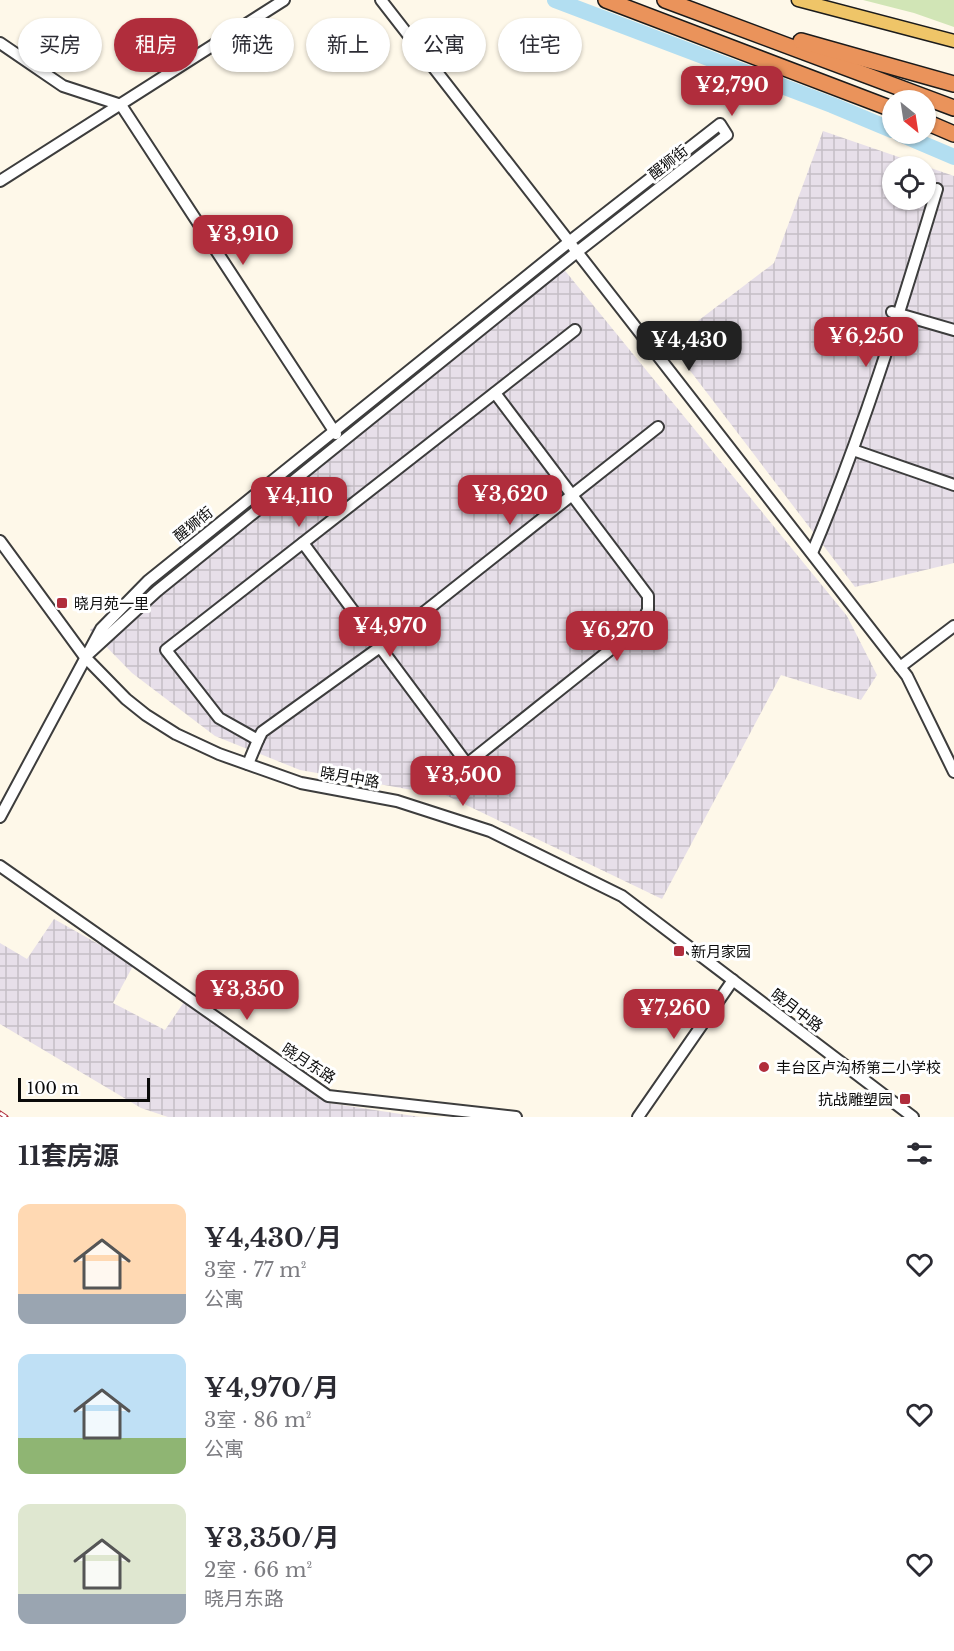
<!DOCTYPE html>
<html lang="zh">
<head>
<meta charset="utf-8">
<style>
  body { margin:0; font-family:"Libre Baskerville","Noto Sans SC",serif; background:#f2f2f3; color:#2b2b33; height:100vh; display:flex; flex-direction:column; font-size:22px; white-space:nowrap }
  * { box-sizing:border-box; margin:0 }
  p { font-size:20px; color:#7c7c81 }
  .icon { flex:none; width:33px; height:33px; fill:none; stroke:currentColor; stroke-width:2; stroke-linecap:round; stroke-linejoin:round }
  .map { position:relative; height:1117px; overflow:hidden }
  .details { display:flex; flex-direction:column; background:#fff; flex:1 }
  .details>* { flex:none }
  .banner { position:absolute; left:18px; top:18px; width:600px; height:54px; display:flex; gap:12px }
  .needle { width:39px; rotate:150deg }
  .tools { position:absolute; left:882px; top:90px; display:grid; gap:12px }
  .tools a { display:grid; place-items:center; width:54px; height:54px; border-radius:50%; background:#fff; box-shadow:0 2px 4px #0004; font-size:30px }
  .scale { position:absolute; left:18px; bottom:15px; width:132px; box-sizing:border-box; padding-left:6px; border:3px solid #0a0a0a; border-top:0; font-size:16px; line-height:21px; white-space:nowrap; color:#0a0a0a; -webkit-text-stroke:4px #fff; paint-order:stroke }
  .price { position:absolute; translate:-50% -51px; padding:0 14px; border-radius:12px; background:#b02d3c; color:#fff; font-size:20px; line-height:39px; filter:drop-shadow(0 2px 3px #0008) }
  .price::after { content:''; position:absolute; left:50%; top:36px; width:18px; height:14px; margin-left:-9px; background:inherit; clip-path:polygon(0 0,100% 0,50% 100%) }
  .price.selected { background:#222; color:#fff }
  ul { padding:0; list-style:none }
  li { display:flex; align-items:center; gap:18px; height:150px; padding:0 18px }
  li span { display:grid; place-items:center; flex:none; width:168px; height:120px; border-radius:12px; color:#555 }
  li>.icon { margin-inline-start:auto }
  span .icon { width:72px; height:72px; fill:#fffc; stroke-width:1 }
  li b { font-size:26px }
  h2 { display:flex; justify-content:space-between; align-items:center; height:72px; padding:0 18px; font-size:26px }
  .chip { padding:0 21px; border-radius:27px; background:#fff; box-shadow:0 2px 4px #0004; font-size:21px; line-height:54px }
  .chip.selected { background:#b02d3c; color:#fff }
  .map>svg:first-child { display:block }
  .industrial { fill:url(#industrial-grid); fill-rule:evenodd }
  .park { fill:#d1e5b6 }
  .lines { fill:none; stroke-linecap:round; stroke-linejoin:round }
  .river { stroke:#b2def1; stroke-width:16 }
  .minor-casing { stroke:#3d3d3d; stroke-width:14 }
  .major-casing { stroke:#1b1b1b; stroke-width:15 }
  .highway-casing { stroke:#1b1b1b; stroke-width:18 }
  .minor { stroke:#fff; stroke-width:10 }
  .major { stroke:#efc568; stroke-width:12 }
  .highway { stroke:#ea935b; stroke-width:15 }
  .rail-casing { stroke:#b02d3c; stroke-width:5 }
  .rail { stroke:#fff; stroke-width:3; stroke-dasharray:9; stroke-linecap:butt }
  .poi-dot { fill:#b02d3c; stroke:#fff; stroke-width:2 }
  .labels { text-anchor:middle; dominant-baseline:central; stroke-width:6; stroke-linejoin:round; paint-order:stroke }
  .street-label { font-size:15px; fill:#0a0a0a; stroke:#fff }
  .poi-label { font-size:15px; fill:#0a0a0a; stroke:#fff; text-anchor:start }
</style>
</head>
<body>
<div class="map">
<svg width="954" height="1117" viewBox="0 0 954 1117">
  <defs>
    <pattern id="industrial-grid" width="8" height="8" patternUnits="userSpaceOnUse" patternTransform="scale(1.5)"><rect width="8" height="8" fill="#e7dfe9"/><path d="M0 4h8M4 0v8" fill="none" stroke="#c5bec6"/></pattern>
  </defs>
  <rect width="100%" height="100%" fill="#fef8e9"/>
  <g class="industrial">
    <path d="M823 131 954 176V563L855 587 669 343 774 263ZM892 166H926V200H892Z"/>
    <polygon points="553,256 847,616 877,675 861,700 781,675 662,899 437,791 418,791 300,770 215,736 132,673 90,630"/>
    <polygon points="54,919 134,964 113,1003 165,1030 184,1002 329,1103 420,1117 168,1117 141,1108 0,1024 0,943 27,959"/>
  </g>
  <polygon class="park" points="863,0 954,0 954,27 914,13"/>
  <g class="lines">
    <g class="river">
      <polyline points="555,0 832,105 892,130"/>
      <polyline points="900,134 954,157"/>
    </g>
    <g class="minor-casing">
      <g id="minor">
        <polyline points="381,0 907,676 954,772"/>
        <polyline points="0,43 63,86 121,105 336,434"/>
        <polyline points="0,181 284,0"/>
        <polyline points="892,312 954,330"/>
        <polyline points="495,393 648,596 648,610 640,626 467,764 380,647 658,427"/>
        <polyline points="853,450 954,485"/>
        <polyline points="0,541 85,657 126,699 146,715 176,734 219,754 301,783 397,801 490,831 622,896 913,1117"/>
        <path d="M812 553C862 435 900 312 937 189"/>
        <polyline points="900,667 954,626"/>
        <polyline points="258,740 262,732 380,647 303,543"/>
        <polyline points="248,764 258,740 219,718 166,650 575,330"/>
        <polyline points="0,817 101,629 148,581 569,242 720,124 727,135 577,252 157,591 85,657"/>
        <polyline points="0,866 328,1096 516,1117"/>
        <polyline points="638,1117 733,980"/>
      </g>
    </g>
    <g class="major-casing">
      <polyline id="major" points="798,0 954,41"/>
    </g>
    <g class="highway-casing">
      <g id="highway">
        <polyline points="606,0 892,109"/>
        <polyline points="665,0 954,108"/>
        <polyline points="801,41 954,84"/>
        <polyline points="926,122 954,134"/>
      </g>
    </g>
    <use href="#minor" class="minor"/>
    <use href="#major" class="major"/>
    <use href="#highway" class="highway"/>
    <g class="rail-casing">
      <polyline id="rail" points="0,1113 6,1117"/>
    </g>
    <use href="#rail" class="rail"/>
  </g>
  <g class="poi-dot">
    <rect x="56" y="597" width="12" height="12" rx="3"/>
    <rect x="673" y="945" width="12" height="12" rx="3"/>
    <circle cx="764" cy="1067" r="6"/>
    <rect x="899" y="1093" width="12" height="12" rx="3"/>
  </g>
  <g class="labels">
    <g class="street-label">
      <text transform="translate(668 162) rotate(-38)">醒狮街</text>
      <text transform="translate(193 524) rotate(-39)">醒狮街</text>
      <text transform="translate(350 777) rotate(10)">晓月中路</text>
      <text transform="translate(797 1010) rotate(37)">晓月中路</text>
      <text transform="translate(309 1063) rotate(33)">晓月东路</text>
    </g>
    <g class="poi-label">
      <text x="74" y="603">晓月苑一里</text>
      <text x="691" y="951">新月家园</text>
      <text x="776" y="1067">丰台区卢沟桥第二小学校</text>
      <text x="893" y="1099" text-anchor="end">抗战雕塑园</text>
    </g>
  </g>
</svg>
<div class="tools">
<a><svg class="needle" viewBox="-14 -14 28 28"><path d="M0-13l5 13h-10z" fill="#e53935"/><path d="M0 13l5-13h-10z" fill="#7c7c81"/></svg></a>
<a><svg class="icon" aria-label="locate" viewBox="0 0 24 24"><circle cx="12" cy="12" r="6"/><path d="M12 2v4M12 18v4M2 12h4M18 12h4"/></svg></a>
</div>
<div class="scale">100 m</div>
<b class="price" style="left:732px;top:117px">¥2,790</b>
<b class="price" style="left:243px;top:266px">¥3,910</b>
<b class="price" style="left:866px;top:368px">¥6,250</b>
<b class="price selected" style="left:689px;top:372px">¥4,430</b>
<b class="price" style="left:510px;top:526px">¥3,620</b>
<b class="price" style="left:299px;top:528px">¥4,110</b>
<b class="price" style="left:390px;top:658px">¥4,970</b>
<b class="price" style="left:617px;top:662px">¥6,270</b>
<b class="price" style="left:463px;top:807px">¥3,500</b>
<b class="price" style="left:247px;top:1021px">¥3,350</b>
<b class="price" style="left:674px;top:1040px">¥7,260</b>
<div class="banner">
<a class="chip">买房</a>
<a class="chip selected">租房</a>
<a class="chip">筛选</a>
<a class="chip">新上</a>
<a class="chip">公寓</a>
<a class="chip">住宅</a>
</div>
</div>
<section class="details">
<h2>11套房源<svg class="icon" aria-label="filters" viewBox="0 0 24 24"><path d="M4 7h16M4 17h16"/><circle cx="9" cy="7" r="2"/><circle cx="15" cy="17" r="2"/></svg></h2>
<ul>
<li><span style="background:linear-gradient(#ffd9b3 75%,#9aa5b1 0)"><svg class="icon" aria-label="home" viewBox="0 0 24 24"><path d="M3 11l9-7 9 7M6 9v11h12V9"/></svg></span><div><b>¥4,430/月</b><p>3室 · 77 m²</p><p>公寓</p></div><svg class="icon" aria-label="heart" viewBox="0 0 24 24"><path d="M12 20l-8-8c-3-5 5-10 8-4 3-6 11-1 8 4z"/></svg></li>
<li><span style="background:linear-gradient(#bfe0f5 70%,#8fb573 0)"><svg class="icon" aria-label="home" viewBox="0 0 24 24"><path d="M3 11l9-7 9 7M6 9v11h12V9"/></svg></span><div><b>¥4,970/月</b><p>3室 · 86 m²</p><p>公寓</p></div><svg class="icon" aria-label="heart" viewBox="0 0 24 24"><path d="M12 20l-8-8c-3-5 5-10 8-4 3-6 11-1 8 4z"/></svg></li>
<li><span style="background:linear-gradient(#dfe7d0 75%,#9aa5b1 0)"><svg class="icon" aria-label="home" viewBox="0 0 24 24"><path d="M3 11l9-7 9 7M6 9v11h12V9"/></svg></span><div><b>¥3,350/月</b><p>2室 · 66 m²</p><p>晓月东路</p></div><svg class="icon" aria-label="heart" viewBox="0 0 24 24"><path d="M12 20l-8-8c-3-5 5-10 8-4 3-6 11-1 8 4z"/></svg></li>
</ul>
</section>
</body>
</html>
